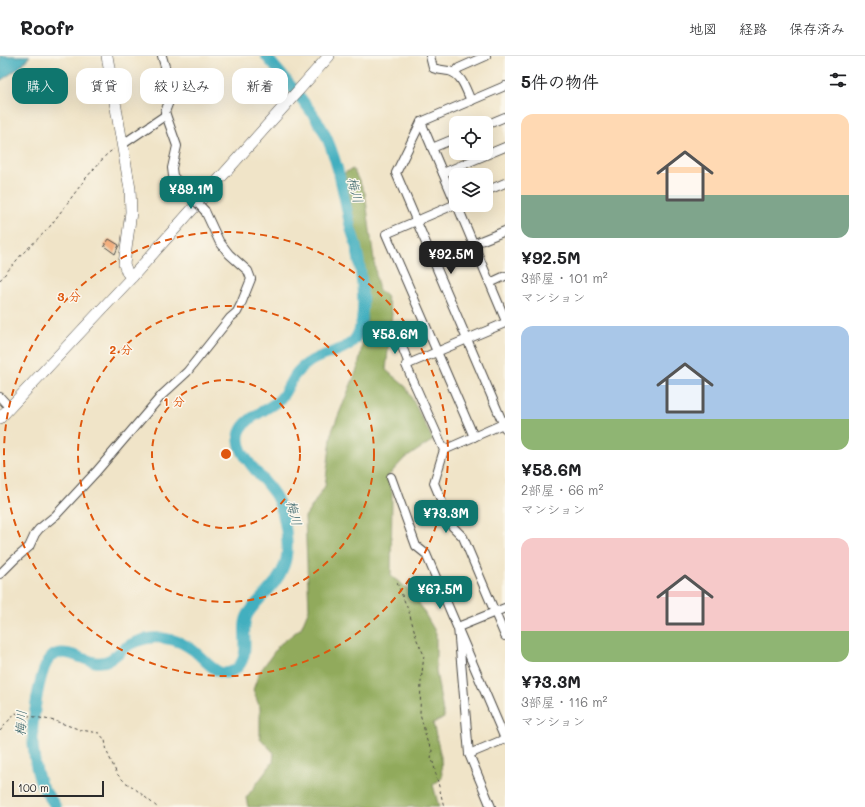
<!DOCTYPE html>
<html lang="ja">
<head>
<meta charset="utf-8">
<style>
  body { margin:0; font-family:Mali,"Klee One",sans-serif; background:#f2f2f2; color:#202124; height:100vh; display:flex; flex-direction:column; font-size:15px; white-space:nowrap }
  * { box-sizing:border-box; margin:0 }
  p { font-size:13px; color:#757577 }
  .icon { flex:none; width:22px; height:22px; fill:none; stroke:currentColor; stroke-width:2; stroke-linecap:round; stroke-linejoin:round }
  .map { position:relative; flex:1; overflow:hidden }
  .sheet { display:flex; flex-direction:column; background:#fff; width:360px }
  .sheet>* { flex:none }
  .top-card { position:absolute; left:12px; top:12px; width:380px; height:36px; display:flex; gap:8px }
  .fabs { position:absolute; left:449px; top:60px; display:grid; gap:8px }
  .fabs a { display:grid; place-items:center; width:44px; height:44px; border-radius:8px; background:#fff; box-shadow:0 4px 16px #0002; font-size:20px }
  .scale { position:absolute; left:12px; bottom:10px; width:92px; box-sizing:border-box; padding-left:4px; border:2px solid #2b2b2b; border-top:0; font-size:11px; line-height:14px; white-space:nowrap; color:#2b2b2b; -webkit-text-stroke:3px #fbf7ec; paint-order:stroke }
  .price { position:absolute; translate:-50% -34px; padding:0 9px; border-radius:8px; background:#0f766e; color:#fff; font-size:13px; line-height:26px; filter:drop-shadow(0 1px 2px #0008) }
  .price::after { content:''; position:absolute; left:50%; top:24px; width:12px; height:9px; margin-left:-6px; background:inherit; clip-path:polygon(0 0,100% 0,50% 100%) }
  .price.active { background:#222; color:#fff }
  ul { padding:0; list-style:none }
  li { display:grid; align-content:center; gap:8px; height:212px; padding:0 16px }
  li span { display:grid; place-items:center; height:124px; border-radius:12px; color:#555 }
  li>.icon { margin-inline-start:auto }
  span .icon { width:72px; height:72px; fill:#fffc; stroke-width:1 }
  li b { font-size:17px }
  h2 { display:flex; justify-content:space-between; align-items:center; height:48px; padding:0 16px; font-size:17px }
  .pill { padding:0 14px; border-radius:12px; background:#fff; box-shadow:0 4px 16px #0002; font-size:14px; line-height:36px }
  .pill.active { background:#0f766e; color:#fff }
  header { display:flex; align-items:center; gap:24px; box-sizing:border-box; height:56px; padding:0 20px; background:#fff; border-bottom:1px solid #e0e0e0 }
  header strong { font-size:19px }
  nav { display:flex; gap:22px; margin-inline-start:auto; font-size:14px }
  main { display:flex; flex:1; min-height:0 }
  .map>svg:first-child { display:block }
  .forest { fill:#91aa5b; stroke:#5e6a43 }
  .water { fill:#42afbf; stroke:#366d75 }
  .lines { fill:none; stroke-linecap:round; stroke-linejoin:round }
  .river { stroke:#42afbf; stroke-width:11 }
  .building { fill:#f3ae7d }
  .minor-casing { stroke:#494743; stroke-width:10 }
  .major-casing { stroke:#494743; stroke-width:12 }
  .path { stroke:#494743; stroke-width:1; stroke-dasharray:3 3; stroke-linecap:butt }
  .minor { stroke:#fff; stroke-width:8 }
  .major { stroke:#fff; stroke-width:11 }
  .minor-bridge-casing { stroke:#494743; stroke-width:10; stroke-linecap:butt }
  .minor-bridge { stroke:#fff; stroke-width:8 }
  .ring { fill:none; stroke:#df570e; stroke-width:2; stroke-dasharray:7 5 }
  .labels { text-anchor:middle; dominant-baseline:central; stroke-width:3; stroke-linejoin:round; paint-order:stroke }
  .water-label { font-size:13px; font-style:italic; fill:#346066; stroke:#fbf7ec }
  .centre { fill:#df570e; stroke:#fbf7ec; stroke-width:2 }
  .ring-label { font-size:12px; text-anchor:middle; font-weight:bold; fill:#df570e; stroke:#fbf7ec; stroke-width:3; stroke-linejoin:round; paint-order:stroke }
</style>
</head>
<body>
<header>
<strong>Roofr</strong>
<nav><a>地図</a><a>経路</a><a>保存済み</a></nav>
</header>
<main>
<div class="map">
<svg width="505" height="751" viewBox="0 0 505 751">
  <rect width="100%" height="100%" fill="#fbf7ec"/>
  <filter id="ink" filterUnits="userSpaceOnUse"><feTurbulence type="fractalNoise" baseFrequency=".025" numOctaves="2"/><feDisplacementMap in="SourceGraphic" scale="8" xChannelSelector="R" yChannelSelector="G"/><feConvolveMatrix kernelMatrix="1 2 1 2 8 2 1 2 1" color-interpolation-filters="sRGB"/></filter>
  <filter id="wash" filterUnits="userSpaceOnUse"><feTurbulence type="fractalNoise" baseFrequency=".012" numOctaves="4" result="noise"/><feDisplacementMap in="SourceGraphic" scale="16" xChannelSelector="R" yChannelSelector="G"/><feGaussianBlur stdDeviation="0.9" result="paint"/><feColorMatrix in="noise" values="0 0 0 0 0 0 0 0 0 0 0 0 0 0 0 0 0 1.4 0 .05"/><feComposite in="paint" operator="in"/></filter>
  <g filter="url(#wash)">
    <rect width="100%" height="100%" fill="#f0e4c8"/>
    <polygon class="forest" points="353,113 365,137 377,226 379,234 386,240 392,257 386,314 406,331 433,384 403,404 388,420 392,437 391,520 413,537 436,577 436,615 444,662 433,667 441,701 442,722 433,729 439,751 248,751 246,742 273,706 274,697 260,682 260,652 253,634 259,617 279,589 301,572 309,553 305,461 325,430 332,375 358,311 367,264 364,210 344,117"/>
    <polygon class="water" points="0,0 30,0 19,12 0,25"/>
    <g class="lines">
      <path class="river" d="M56 751C51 743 45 736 41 728 34 711 32 686 33 669 35 653 40 603 56 598 64 595 74 599 82 602 91 605 99 609 109 604 115 601 120 595 126 591 138 583 154 580 168 583 177 584 186 589 193 594 206 604 220 628 238 611 252 596 239 573 248 558 259 541 277 530 284 510 291 492 285 457 276 441 267 424 232 397 240 376 245 362 267 354 278 345 284 340 286 334 290 327 294 319 300 312 308 307 321 297 341 297 352 286 370 270 361 212 356 190 355 183 351 176 350 169 343 137 338 103 323 74 309 49 284 22 266 0"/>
    </g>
    <g id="blocks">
      <polygon class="building" points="109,183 119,189 115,198 104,190"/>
    </g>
  </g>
  <g filter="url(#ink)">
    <use href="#blocks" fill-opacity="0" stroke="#494743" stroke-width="1"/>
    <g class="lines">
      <g class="minor-casing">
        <g id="minor">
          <polyline points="162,0 166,14 170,43 165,56 177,90 172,112 173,120 191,140"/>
          <path d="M430 0 433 12C438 14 443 14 449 15 462 18 466 34 471 45"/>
          <polyline points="454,17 459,12 486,0"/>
          <polyline points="505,30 421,66 396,117 505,372"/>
          <polyline points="421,66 456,148 386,178 474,381"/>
          <polyline points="486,69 505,61"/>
          <polyline points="123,88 166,59"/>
          <polyline points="432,92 456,82"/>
          <polyline points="443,117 505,91"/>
          <polyline points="486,135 505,127"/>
          <polyline points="457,149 505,263"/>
          <polyline points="473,188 505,175"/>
          <polyline points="490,227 505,220"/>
          <polyline points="505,267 406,309 444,394 434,427 452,470 463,481 505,580"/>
          <polyline points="399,283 409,308"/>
          <polyline points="0,341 10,352"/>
          <polyline points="444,394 503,368"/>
          <polyline points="391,421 416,490 426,498 505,683"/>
          <polyline points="0,518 15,503 29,491 35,478 39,473 56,459 96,416 162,339 187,316 230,262 237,256 241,248 251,223 248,215 229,198 219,185 205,155"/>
          <polyline points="469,698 505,683"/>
          <polyline points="491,751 469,698 458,571 505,552"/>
        </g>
      </g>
      <g class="major-casing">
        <g id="major">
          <polyline points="107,0 130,133 131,156 124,208 127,216 132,221"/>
          <polyline points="0,362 132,221 329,0"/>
        </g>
      </g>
      <g class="path">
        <polyline points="0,224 22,198 48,173 86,122 107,98 114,93"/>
        <polyline points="397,527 409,556 417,584 424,599 421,626 420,657 427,685 432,694 431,703 433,706 444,751"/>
        <polyline points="0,675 15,657 55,665 81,674 99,677 105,684 107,696 117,718 125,726 133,731 157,751"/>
      </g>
      <use href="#minor" class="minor"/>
      <use href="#major" class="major"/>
      <g class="minor-bridge-casing">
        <polyline id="minor-bridge" points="191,140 205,155"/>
      </g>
      <use href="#minor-bridge" class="minor-bridge"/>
    </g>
  </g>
  <g class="ring">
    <circle cx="226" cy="398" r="74"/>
    <circle cx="226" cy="398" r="148"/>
    <circle cx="226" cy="398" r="222"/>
  </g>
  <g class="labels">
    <g class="water-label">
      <text transform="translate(356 134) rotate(75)">梅川</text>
      <text transform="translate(295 457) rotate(76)">梅川</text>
      <text transform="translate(20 667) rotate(-87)">梅川</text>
    </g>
  </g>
  <circle cx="226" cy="398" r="6" class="centre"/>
  <g class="ring-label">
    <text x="69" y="245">3 分</text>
    <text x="121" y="298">2 分</text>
    <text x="174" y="350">1 分</text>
  </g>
</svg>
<div class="fabs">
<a><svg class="icon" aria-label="locate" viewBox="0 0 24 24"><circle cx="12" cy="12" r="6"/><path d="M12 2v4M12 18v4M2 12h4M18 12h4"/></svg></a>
<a><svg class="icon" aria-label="layers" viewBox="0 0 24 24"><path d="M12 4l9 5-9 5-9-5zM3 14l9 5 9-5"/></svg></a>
</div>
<div class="scale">100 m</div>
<b class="price" style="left:191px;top:154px">¥89.1M</b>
<b class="price active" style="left:451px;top:219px">¥92.5M</b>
<b class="price" style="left:395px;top:299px">¥58.6M</b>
<b class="price" style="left:446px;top:478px">¥73.3M</b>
<b class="price" style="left:440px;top:554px">¥67.5M</b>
<div class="top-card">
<a class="pill active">購入</a>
<a class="pill">賃貸</a>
<a class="pill">絞り込み</a>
<a class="pill">新着</a>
</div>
</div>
<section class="sheet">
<h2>5件の物件<svg class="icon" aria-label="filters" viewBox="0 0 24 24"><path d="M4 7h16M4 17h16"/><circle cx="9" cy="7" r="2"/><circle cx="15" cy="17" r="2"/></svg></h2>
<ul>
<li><span style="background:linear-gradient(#ffd9b3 65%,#7fa58c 0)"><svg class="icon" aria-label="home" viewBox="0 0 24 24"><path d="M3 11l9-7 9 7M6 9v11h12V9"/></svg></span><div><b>¥92.5M</b><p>3部屋 · 101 m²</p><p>マンション</p></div></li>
<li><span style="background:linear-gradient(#a9c7e8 75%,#8fb573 0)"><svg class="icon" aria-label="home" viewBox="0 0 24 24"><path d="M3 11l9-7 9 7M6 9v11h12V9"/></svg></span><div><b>¥58.6M</b><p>2部屋 · 66 m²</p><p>マンション</p></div></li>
<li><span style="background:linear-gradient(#f6c9c9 75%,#8fb573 0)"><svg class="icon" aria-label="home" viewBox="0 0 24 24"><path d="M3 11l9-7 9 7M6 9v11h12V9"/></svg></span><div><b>¥73.3M</b><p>3部屋 · 116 m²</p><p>マンション</p></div></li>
</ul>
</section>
</main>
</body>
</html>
